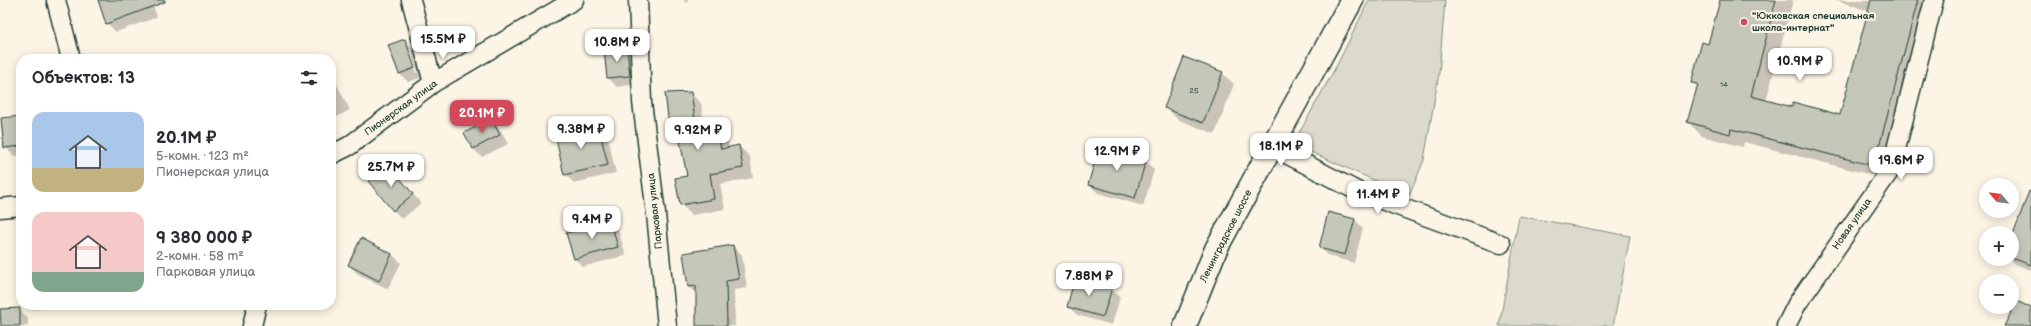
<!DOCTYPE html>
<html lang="ru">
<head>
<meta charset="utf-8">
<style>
  body { margin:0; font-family:"Balsamiq Sans",sans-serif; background:#f7f7f7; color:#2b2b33; height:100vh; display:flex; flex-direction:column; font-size:15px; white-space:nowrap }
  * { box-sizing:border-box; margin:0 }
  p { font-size:13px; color:#7c7c81 }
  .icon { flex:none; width:22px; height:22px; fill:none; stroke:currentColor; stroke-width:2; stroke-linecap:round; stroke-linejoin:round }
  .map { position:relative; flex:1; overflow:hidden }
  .side { position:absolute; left:16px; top:54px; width:320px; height:256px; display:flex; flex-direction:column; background:#fff; border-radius:16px; box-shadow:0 2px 10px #0003 }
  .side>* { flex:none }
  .needle { width:26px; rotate:299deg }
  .fabs { position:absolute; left:1979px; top:178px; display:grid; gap:8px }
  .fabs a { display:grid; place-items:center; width:40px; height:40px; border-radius:50%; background:#fff; box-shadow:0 2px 10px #0003; font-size:20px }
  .price { position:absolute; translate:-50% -34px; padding:0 9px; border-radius:8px; background:#fff; color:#222; font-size:13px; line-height:26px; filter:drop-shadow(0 1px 2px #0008) }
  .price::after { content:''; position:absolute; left:50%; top:24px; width:12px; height:9px; margin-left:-6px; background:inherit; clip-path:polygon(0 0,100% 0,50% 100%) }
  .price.active { background:#d1495b; color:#fff }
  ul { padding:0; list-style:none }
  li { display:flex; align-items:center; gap:12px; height:100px; padding:0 16px }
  li span { display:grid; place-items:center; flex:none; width:112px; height:80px; border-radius:12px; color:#555 }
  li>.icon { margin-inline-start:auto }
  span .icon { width:48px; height:48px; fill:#fffc; stroke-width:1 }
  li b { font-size:17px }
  h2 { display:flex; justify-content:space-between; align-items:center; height:48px; padding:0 16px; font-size:17px }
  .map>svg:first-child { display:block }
  .green { fill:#dcdacc; stroke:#7e8c80 }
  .shadow { fill:#0003; fill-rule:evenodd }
  .building { fill:#c5c7b9; stroke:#1f3d34 }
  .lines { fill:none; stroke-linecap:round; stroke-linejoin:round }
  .minor-casing { stroke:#1f3d34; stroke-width:21 }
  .secondary-casing { stroke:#1f3d34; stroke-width:25 }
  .minor { stroke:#fcf5e5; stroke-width:18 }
  .secondary { stroke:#fcf5e5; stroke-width:22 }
  .poi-dot { fill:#d1495b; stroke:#fcf5e5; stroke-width:1.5 }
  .labels { text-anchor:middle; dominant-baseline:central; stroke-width:4; stroke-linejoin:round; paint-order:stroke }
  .number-label { font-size:8px; fill:#486055 }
  .poi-label { font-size:10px; font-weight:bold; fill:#1f3d34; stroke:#fcf5e5; text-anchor:start }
  .street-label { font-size:10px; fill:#1f3d34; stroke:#fcf5e5 }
</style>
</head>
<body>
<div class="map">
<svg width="2031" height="326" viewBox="0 0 2031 326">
  <rect width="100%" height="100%" fill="#fcf5e5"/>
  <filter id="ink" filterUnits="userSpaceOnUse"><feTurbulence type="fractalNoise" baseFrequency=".025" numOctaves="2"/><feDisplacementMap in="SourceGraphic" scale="8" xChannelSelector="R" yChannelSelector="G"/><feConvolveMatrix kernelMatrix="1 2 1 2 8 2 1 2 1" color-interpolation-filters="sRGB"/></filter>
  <g filter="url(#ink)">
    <g class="green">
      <polygon points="1369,0 1445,0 1439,73 1424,160 1409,196 1293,144 1338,63"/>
      <polygon points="1519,216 1630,236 1613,326 1499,326"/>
    </g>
    <g class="shadow">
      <polygon points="99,0 151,0 157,17 116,32 107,23"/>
      <polygon points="683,0 690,0 686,3"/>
      <polygon points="1721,0 1793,0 1766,101 1792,108 1841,116 1869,11 1836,0 1935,0 1887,179 1744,142 1743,147 1702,136 1688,122 1698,88 1693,82 1709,45"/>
      <path d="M405 40 413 49 423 77 408 82 400 74ZM408 49H410L418 72 416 73Z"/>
      <polygon points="626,49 635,58 638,84 617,87 608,78"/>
      <polygon points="1222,73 1234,84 1215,134 1177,119 1166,107"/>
      <polygon points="331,80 337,85 350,110 331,120"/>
      <polygon points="690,93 701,103 705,132 717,130 728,141 729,148 739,146 750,157 753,178 720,184 725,209 692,215 681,205 688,176 681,142 671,132"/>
      <polygon points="21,117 21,155 14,156 5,147"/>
      <polygon points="491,120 500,129 508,144 482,157 473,149"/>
      <polygon points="598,126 607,134 616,173 574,183 565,174"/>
      <polygon points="1146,161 1154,170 1143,206 1098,193 1089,184"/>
      <polygon points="389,166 421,203 402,219 393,210"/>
      <polygon points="2031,212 2031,270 2015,264 2010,259 2012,259 2012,240"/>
      <polygon points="1354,219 1363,228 1354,263 1329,256 1320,248"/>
      <polygon points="610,222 618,230 626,255 583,267 575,259"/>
      <polygon points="362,240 392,254 401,263 388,289 358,274 349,265"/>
      <polygon points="733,246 742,255 747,288 734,290 735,326 697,326 697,295 689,287"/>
      <polygon points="16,267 21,267 21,304 18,301"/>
      <polygon points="1111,288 1120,297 1112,325 1077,315 1068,306"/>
      <polygon points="22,305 74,305 74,307 27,310"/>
      <polygon points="19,309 28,318 28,326 2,326"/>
    </g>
    <g class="building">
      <polygon points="98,0 165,0 165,2 106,24"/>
      <polygon points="1720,0 1776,0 1751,96 1792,107 1793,102 1840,115 1871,0 1918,0 1874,166 1731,129 1730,134 1687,122 1698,84 1691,83 1702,42 1708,44"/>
      <polygon points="405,39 415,68 399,74 388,45"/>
      <polygon points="627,48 630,76 607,78 604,50"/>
      <polygon points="1184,57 1223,72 1203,123 1164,108"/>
      <polygon points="691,92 697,133 717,129 721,149 739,145 743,168 710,174 714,199 680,205 675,178 687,176 678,131 670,133 665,93"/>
      <polygon points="21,116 21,146 4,148 1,118"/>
      <polygon points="491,119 500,135 473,149 464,133"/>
      <polygon points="598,124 608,165 564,175 555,134"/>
      <polygon points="1099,146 1146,160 1135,198 1088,185"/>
      <polygon points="389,165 413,194 393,211 368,181"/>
      <polygon points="2029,191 2031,192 2031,265 2012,258 2012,237"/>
      <polygon points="1328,212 1355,219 1345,255 1319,248"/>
      <polygon points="610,220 618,247 574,259 566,233"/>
      <polygon points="361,238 392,254 379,281 348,265"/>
      <polygon points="733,245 739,279 726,281 727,326 696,326 696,286 688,287 683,253"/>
      <polygon points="1075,277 1112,288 1103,317 1067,307"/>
      <polygon points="2017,301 2031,308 2031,326 2004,326"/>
      <polygon points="20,308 20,326 1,326 0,309"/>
    </g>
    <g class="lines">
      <g class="minor-casing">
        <g id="minor">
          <polyline points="56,0 71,59"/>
          <polyline points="411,0 433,83"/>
          <polyline points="638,0 642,102 656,214 667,326"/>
          <polyline points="1273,147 1357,191 1501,244"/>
          <polyline points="331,155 349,146 433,83 574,0"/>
          <polyline points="0,208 21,206"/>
          <polyline points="252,326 257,305"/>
          <polyline points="1786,326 1797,304 1891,169 1934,0"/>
        </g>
      </g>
      <g class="secondary-casing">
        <polyline id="secondary" points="1185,326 1216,249 1352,0"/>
      </g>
      <use href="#minor" class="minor"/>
      <use href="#secondary" class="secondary"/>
    </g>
  </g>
  <circle class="poi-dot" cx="1744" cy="22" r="4"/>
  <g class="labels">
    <g class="number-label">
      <text x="1724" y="84">14</text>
      <text x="1194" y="90">25</text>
    </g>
    <g class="poi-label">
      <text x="1752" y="16">"Юкковская специальная<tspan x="1752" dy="12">школа-интернат"</tspan></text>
    </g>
    <g class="street-label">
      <text transform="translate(401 108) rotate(-36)">Пионерская улица</text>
      <text transform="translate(655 211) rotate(-96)">Парковая улица</text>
      <text transform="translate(1852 224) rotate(-55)">Новая улица</text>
      <text transform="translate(1226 236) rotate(-63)">Ленинградское шоссе</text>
    </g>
  </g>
</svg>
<div class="fabs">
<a><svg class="needle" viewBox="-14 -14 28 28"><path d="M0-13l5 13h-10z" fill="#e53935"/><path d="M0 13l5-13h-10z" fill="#7c7c81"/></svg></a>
<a>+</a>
<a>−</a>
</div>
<b class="price" style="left:443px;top:60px">15.5M ₽</b>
<b class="price" style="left:617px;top:63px">10.8M ₽</b>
<b class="price" style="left:1800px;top:82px">10.9M ₽</b>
<b class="price active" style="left:482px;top:134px">20.1M ₽</b>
<b class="price" style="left:581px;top:150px">9.38M ₽</b>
<b class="price" style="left:698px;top:151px">9.92M ₽</b>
<b class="price" style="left:1281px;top:167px">18.1M ₽</b>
<b class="price" style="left:1117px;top:172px">12.9M ₽</b>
<b class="price" style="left:1901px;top:181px">19.6M ₽</b>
<b class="price" style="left:391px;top:188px">25.7M ₽</b>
<b class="price" style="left:1378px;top:215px">11.4M ₽</b>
<b class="price" style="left:592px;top:240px">9.4M ₽</b>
<b class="price" style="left:1089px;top:297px">7.88M ₽</b>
<section class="side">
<h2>Объектов: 13<svg class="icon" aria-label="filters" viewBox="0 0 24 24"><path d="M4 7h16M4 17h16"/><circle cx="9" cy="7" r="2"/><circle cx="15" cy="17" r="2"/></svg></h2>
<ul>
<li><span style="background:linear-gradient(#a9c7e8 70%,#c2b280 0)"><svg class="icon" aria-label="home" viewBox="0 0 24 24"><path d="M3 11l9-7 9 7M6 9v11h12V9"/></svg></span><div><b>20.1M ₽</b><p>5-комн. · 123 m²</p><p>Пионерская улица</p></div></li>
<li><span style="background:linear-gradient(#f6c9c9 75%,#7fa58c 0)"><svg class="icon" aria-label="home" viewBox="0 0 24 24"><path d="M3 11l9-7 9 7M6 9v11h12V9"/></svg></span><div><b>9 380 000 ₽</b><p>2-комн. · 58 m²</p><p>Парковая улица</p></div></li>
</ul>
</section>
</div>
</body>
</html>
